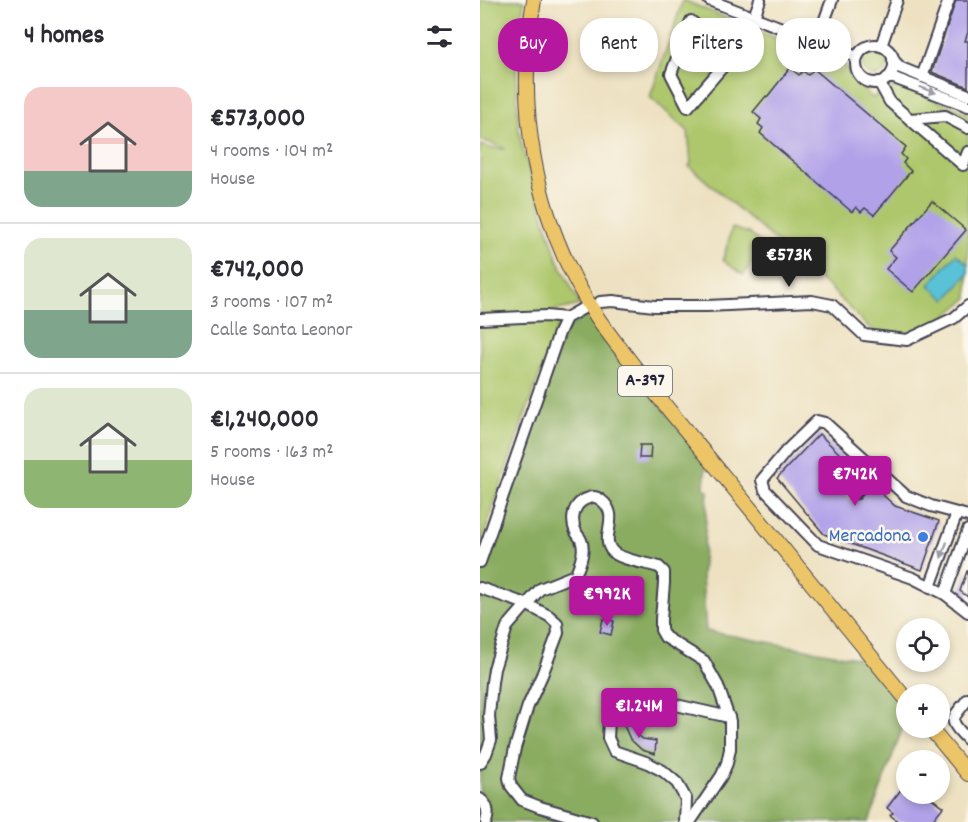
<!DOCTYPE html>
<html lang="en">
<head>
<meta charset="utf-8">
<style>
  body { margin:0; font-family:Dekko,sans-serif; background:#f7f7f7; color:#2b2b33; height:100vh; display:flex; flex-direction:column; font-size:22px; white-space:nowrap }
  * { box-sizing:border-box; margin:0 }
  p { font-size:20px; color:#7c7c81 }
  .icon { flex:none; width:33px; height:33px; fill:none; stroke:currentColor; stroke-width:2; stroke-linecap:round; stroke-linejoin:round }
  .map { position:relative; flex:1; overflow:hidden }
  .side { display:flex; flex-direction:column; background:#fff; width:480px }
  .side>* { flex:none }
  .guide { position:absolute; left:18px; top:18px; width:380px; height:54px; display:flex; gap:12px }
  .fabs { position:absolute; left:416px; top:618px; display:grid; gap:12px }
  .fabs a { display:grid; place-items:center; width:54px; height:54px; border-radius:50%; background:#fff; box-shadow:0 3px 9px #0003; font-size:30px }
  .price { position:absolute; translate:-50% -51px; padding:0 14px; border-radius:6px; background:#b5179e; color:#fff; font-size:20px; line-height:39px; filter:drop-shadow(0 2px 3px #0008) }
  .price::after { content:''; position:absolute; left:50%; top:36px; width:18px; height:14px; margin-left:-9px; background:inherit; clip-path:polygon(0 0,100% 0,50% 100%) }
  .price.active { background:#222; color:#fff }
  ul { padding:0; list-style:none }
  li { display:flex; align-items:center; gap:18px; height:150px; padding:0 24px }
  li+li { border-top:2px solid #e1e1e2 }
  li span { display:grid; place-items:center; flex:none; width:168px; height:120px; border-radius:18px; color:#555 }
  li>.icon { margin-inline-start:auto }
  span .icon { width:72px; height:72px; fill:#fffc; stroke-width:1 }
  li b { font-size:26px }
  h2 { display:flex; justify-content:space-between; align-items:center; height:72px; padding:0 24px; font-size:26px }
  .chip { padding:0 21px; border-radius:24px; background:#fff; box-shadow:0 3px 9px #0003; font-size:21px; line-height:54px }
  .chip.active { background:#b5179e; color:#fff }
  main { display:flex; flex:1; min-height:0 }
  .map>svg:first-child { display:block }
  .green { fill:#aec76c; stroke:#687454; stroke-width:1.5 }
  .forest { fill:#8aac60; stroke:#56674e; stroke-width:1.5 }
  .water { fill:#5ac2d7; stroke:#3e7289; stroke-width:1.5 }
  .building { fill:#b0a1e9 }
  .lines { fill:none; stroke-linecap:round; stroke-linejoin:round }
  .minor-casing { stroke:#403f4f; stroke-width:14 }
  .major-casing { stroke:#403f4f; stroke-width:16 }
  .minor { stroke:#fff; stroke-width:10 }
  .major { stroke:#edc569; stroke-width:14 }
  .oneway { fill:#9c9ca7 }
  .shop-dot { fill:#3f7fe0; stroke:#fbf7ec; stroke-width:2 }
  .labels { text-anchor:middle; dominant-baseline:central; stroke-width:5; stroke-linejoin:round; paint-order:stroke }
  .shield { fill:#fbf7ec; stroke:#636270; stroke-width:1.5 }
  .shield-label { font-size:18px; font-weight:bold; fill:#22223b }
  .shop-label { font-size:20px; fill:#366cbe; stroke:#fbf7ec; text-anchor:end }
</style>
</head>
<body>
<main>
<section class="side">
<h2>4 homes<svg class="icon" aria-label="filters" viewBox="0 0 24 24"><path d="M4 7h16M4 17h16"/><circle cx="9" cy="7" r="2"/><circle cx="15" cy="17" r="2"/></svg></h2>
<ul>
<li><span style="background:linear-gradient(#f6c9c9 70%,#7fa58c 0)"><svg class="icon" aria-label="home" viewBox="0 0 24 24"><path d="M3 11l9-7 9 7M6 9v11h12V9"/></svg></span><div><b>€573,000</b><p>4 rooms · 104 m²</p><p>House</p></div></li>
<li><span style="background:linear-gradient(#dfe7d0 60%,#7fa58c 0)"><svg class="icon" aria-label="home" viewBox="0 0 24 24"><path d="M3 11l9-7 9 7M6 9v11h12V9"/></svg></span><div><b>€742,000</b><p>3 rooms · 107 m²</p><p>Calle Santa Leonor</p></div></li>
<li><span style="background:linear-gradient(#dfe7d0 60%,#8fb573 0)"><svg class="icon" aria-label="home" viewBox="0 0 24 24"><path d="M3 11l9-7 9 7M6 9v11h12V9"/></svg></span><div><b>€1,240,000</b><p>5 rooms · 163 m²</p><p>House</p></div></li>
</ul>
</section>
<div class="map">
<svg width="488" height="822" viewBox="0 0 488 822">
  <rect width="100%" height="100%" fill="#fbf7ec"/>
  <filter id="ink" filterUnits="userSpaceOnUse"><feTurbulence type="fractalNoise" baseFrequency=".0167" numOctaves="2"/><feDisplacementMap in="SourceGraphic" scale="12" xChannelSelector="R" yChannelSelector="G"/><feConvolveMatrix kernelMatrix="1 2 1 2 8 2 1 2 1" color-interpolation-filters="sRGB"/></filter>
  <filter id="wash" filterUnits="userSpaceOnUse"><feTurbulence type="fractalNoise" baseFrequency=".008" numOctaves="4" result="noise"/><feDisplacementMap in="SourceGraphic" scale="24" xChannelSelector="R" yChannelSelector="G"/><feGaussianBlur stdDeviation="1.35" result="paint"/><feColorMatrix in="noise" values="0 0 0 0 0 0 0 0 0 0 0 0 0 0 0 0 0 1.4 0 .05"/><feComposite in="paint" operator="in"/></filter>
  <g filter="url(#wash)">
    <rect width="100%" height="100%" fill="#ede1c1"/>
    <g class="green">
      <polygon points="0,0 44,0 36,64 38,127 43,150 77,258 100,305 73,311 78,325 45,415 0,546 0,145 10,148 26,149 0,139"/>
      <path d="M203 0 270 28 364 64C370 79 380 87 392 98L415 86H420L488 113V298L460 321 435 335 398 333 386 325 352 290 209 166 211 163 208 131 170 97Z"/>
      <circle cx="395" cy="63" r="13"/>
      <polygon points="252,228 268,233 285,246 263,275 243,260"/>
    </g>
    <polygon class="forest" points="109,313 226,463 224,488 228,491 222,576 226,631 387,660 393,666 426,708 426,718 389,822 0,822 0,574 38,454 86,330"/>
    <polygon class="water" points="476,254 488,264 488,274 466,300 449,285"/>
    <g id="blocks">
      <g class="building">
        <polygon points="476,0 488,0 488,32 485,41 488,41 488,87 452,72"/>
        <polygon points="310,68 319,75 323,71 328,75 334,69 426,147 421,154 426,159 423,163 431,171 394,215 385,208 381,212 376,207 372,212 280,133 283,128 278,124 281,119 273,112 286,96 287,97"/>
        <polygon points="452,201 486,230 433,292 406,269 416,257 409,251"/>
        <polygon points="339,434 381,474 367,491 367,495 369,499 373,500 379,499 392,485 415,506 459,521 442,570 344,534 297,478"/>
        <polygon points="160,445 171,445 170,458 159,458"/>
        <polygon points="487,571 488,571 488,597 480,591"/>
        <polygon points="123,619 134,621 131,635 120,632"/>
        <polygon points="149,720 159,736 163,739 176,741 175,754 162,750 150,739 142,721"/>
        <polygon points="426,783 426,794 446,794 463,807 451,822 419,822 410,815 413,813 407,808"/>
      </g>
    </g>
  </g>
  <g filter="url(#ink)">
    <use href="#blocks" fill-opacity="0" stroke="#403f4f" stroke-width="1.5"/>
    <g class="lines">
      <g class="minor-casing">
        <g id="minor">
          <polyline points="229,0 377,57"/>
          <polyline points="337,41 352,0"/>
          <circle cx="395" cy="64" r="19"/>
          <polyline points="401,46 417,0"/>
          <polyline points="252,56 208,107 191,74 211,21 252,56 270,28 280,0"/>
          <polyline points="413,60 421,68 488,95"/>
          <polyline points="442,77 469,0"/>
          <polyline points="407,78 414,78 488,106"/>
          <polyline points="399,82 410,102 483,165 488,152"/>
          <polyline points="430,119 465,116 488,128"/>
          <polyline points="120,302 133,301 174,306 227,306 332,301 352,305 384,335 427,340 474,318 488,306"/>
          <polyline points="0,319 66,316 86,318"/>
          <polyline points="374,493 396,470"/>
          <polyline points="488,516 451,506 426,496 345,423 337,421 307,450 282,480 285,490 338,545 433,578 465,594 488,612"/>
          <polyline points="0,562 79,333 86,318 102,309"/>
          <polyline points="450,587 477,513"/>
          <polyline points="0,588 46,604 69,616 77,623 78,633 62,675 48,706 35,748 29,778 31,786 42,800 60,807 112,822"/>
          <polyline points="465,594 488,530"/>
          <path d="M488 699C471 721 467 718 488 740"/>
          <path d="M0 763 6 754 11 740 9 716 12 682 14 669 27 627 60 589 95 575C100 565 106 551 101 540 100 537 97 535 96 532 92 524 92 513 97 506 100 502 105 499 109 498 114 496 117 497 121 500 142 516 119 537 132 551 140 560 167 563 179 567L184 572V583L181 619V630L185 637 224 661 238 686 250 721V749L247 763 242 775 210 822"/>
          <path d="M0 799C8 805 9 813 6 822"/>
          <polyline points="205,822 206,799 197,783 183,771 166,762 134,751 128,738 129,720 137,709 152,702 174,700 249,717"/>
        </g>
      </g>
      <g class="major-casing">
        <g id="major">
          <path d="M54 0C35 106 54 214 110 306 121 324 134 341 147 357 177 397 210 435 242 474 303 549 365 624 426 699"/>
          <polyline points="450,728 488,774"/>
        </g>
      </g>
      <use href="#minor" class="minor"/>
      <use href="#major" class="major"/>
    </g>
    <defs><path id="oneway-solid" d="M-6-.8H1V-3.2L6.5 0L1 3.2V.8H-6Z" transform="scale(1.5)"/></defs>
    <g class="oneway">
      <use href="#oneway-solid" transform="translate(448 90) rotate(21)"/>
      <use href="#oneway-solid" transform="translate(464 550) rotate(110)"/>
    </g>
  </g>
  <circle class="shop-dot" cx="443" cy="537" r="6"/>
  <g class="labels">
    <rect class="shield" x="138" y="366" width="54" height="30" rx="4.5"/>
    <g class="shield-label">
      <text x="165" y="381">A-397</text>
    </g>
    <g class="shop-label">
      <text x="431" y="537">Mercadona</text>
    </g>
  </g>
</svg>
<div class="fabs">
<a><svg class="icon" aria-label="locate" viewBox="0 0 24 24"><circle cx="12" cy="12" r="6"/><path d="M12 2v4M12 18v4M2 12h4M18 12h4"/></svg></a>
<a>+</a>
<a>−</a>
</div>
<b class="price active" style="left:309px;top:288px">€573K</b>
<b class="price" style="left:375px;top:507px">€742K</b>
<b class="price" style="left:127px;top:627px">€992K</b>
<b class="price" style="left:159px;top:739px">€1.24M</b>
<div class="guide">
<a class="chip active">Buy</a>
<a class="chip">Rent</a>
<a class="chip">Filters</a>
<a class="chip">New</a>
</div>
</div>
</main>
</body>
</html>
